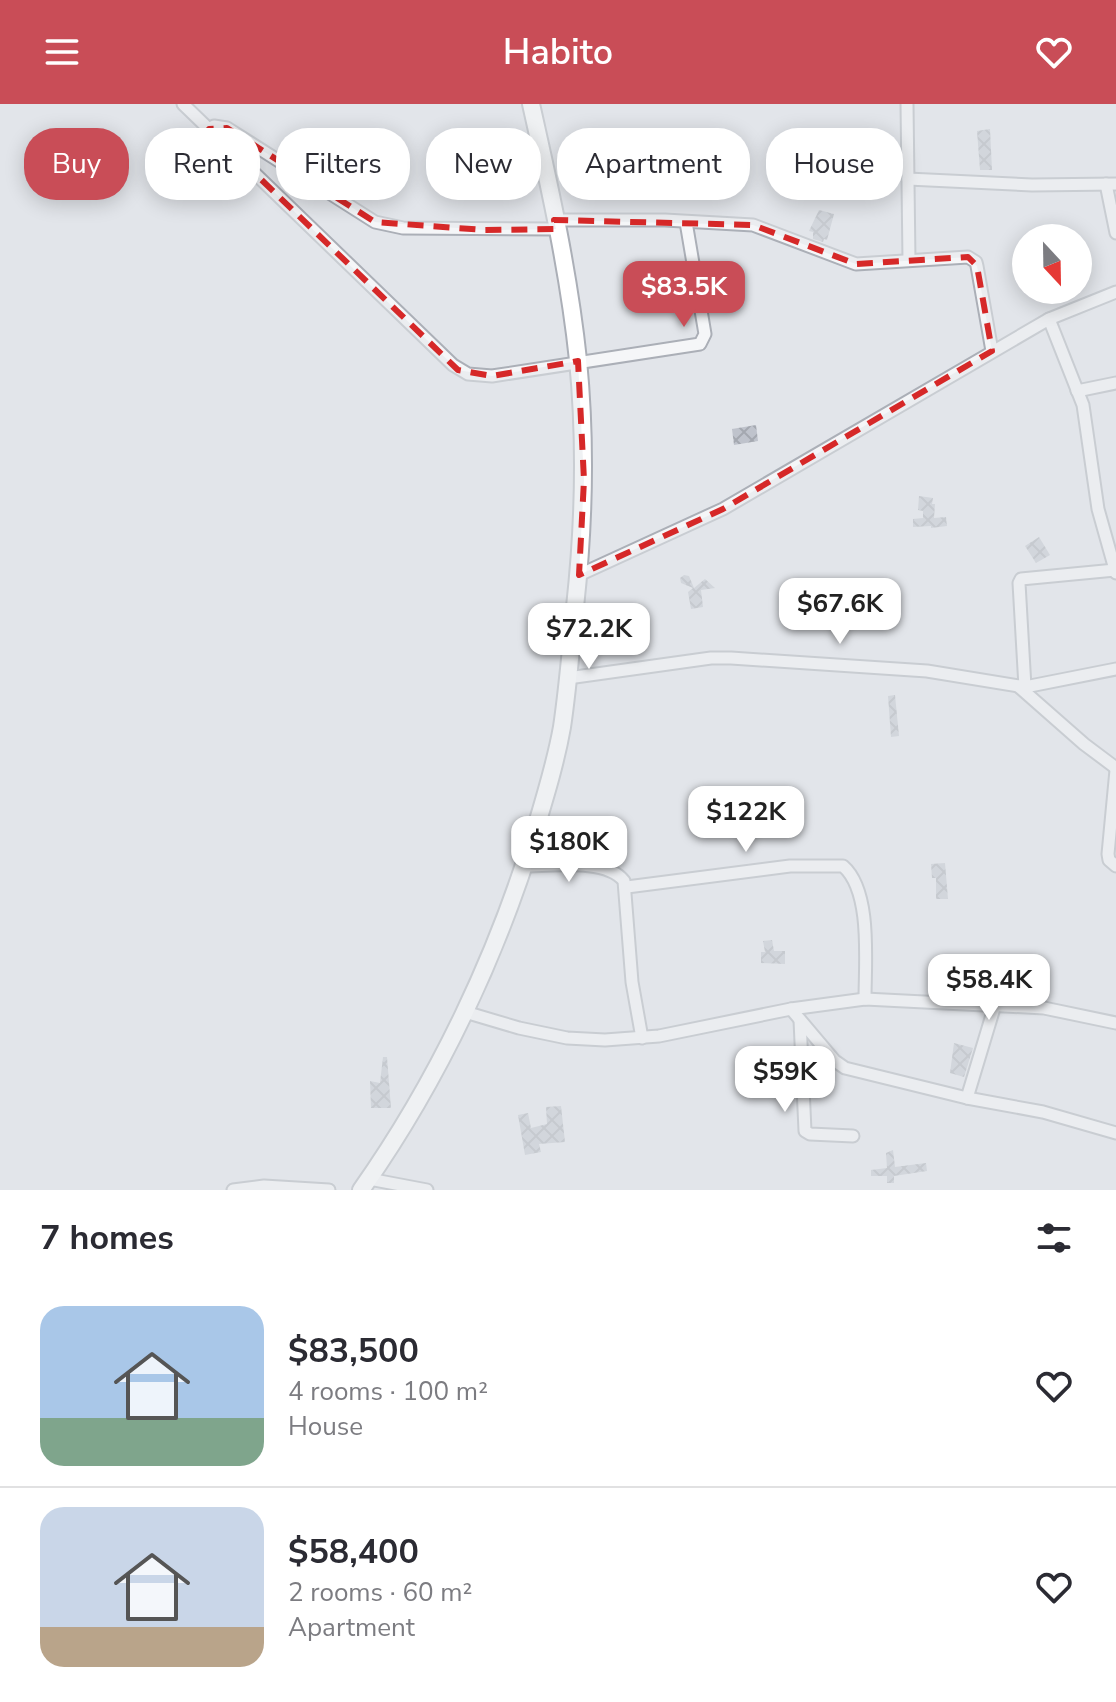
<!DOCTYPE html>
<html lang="en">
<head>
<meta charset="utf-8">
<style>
  body { margin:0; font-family:"Nunito Sans",sans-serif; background:#f2f2f3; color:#2b2b33; height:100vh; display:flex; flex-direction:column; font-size:30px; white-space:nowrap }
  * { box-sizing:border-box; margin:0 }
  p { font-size:26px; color:#7c7c81 }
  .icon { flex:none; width:44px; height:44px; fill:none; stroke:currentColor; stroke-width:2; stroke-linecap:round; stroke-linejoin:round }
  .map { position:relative; height:1086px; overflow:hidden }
  .side { display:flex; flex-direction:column; background:#fff; flex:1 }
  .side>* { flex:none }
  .hud { position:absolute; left:24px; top:24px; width:1068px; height:72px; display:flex; gap:16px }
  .needle { width:52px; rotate:158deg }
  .controls { position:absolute; left:1012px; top:120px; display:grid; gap:16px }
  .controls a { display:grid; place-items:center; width:80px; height:80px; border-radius:50%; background:#fff; box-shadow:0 4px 20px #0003; font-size:40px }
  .price { position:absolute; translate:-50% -68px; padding:0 18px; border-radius:16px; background:#fff; color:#222; font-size:26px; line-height:52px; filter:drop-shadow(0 2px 4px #0008) }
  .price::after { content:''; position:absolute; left:50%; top:48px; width:24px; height:18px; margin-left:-12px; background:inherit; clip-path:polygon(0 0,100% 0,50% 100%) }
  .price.on { background:#c94d57; color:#fff }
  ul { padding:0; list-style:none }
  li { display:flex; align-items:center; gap:24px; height:200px; padding:0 40px }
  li+li { border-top:2px solid #e1e1e2 }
  li span { display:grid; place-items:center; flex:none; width:224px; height:160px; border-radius:24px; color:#555 }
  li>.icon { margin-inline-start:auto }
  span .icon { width:96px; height:96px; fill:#fffc; stroke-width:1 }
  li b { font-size:34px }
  h2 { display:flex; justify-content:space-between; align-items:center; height:96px; padding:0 40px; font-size:34px }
  .chip { padding:0 28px; border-radius:32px; background:#fff; box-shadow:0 4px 20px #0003; font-size:28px; line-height:72px }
  .chip.on { background:#c94d57; color:#fff }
  header { display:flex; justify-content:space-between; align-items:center; height:104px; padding:0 40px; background:#c94d57; color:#fff; font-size:36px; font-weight:600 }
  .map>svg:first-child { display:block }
  .building { fill:url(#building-cross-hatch) }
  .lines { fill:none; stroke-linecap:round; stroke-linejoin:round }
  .street-casing { stroke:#abafb7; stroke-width:15 }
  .secondary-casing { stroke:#abafb7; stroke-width:20 }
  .street { stroke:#f5f6f8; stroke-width:11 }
  .secondary { stroke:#fff; stroke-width:16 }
  .marked { fill:none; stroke:#d62828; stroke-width:6; stroke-dasharray:16 10; stroke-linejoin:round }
</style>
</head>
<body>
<header><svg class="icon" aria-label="menu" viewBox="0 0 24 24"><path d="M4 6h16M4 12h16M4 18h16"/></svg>Habito<svg class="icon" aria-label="heart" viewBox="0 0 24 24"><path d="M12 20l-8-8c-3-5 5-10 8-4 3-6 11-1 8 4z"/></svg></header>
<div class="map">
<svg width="1116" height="1086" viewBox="0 0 1116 1086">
  <defs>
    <pattern id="building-cross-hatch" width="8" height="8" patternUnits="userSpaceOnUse" patternTransform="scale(2)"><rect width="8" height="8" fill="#bfc3cc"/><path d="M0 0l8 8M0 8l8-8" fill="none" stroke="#a4a8b0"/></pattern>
  </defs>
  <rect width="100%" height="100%" fill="#e2e5ea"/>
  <g class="building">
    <polygon points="990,25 992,66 980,66 977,27"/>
    <polygon points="819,106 834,110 827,136 824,135 823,138 813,135 813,128 809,127"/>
    <polygon points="756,321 758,337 734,341 732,325"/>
    <polygon points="919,392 933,394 932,400 935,400 934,414 946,413 947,422 931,424 931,422 913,423 913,415 923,414 923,407 918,406"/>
    <polygon points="1039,433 1050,451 1036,459 1025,442"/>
    <polygon points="684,471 689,472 694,484 705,475 715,484 701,486 703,503 691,505 688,488 693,484 681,479 680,474"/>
    <polygon points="895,591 899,632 891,633 888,592"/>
    <polygon points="945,759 948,795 936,795 936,774 932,774 931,760"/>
    <polygon points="772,836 774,847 785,847 785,860 761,859 761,848 765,848 763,837"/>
    <polygon points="954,939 973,944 964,973 950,969"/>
    <polygon points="383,953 387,953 391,1004 371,1004 370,977 380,979"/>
    <polygon points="561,1002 565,1038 539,1040 541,1048 525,1051 518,1011 528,1009 531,1024 547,1020 546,1003"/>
    <polygon points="893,1046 895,1063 926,1059 927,1067 894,1072 894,1079 887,1079 887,1072 871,1072 871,1066 887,1064 886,1049"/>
  </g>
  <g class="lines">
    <g class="street-casing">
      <g id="street">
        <polyline points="183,0 453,261 468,270 492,272 700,240 705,230 686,118"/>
        <polyline points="907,0 909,156"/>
        <polyline points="209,25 214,22 227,24 375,118 403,124 556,125"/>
        <polyline points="908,75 1032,81 1116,80"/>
        <polyline points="1106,80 1116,129"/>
        <polyline points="554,116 665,116 753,121 856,160 968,153 976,158 977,162 992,247"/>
        <polyline points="1049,215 1083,301 1098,405 1116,469"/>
        <polyline points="1077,287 1116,279"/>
        <polyline points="579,471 723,405 1049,215 1116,188"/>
        <polyline points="568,574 711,554 731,554 927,567 1025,583 1116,565"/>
        <polyline points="1018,582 1084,640 1116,664"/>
        <polyline points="1025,583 1019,479 1021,475 1115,466"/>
        <polyline points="1116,666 1108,750 1109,756 1116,762"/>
        <path d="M524 762C551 762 607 754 624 777L632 878 642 934"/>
        <path d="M627 783 790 762H843C872 787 865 858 865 895"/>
        <polyline points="791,905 835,957 845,964 967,994 1043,1008 1116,1029"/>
        <polyline points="465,908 519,924 567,934 605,936 659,932 791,905 865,895 1044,904 1116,919"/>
        <polyline points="800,916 805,1027 810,1030 853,1032"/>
        <polyline points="967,994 995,901"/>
        <polyline points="369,1075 427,1086"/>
        <polyline points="233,1086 264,1082 329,1086"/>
      </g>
    </g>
    <g class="secondary-casing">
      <path id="secondary" d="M361 1086C438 977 498 850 536 723 546 690 556 657 562 623 568 583 571 543 575 503 584 421 586 338 578 256 569 170 550 84 531 0"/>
    </g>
    <use href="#street" class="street"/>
    <use href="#secondary" class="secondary"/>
  </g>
  <path d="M0 0H1116V1086H0ZM227 24 375 118 485 126 556 125 554 116 753 121 856 160 968 153 977 162 992 247 723 405 579 471 584 376 578 257 492 272 458 266 209 25Z" fill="#e2e5ea" fill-opacity=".55" fill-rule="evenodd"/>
  <path class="marked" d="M227 24 375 118 485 126 556 125 554 116 753 121 856 160 968 153 977 162 992 247 723 405 579 471 584 376 578 257 492 272 458 266 209 25Z"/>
</svg>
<div class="controls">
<a><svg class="needle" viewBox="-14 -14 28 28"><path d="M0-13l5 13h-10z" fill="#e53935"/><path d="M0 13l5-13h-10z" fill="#7c7c81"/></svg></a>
</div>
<b class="price on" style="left:684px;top:225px">$83.5K</b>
<b class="price" style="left:840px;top:542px">$67.6K</b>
<b class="price" style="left:589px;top:567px">$72.2K</b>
<b class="price" style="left:746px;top:750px">$122K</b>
<b class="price" style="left:569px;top:780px">$180K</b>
<b class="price" style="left:989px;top:918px">$58.4K</b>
<b class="price" style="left:785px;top:1010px">$59K</b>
<div class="hud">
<a class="chip on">Buy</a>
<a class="chip">Rent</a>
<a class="chip">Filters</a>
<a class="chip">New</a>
<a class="chip">Apartment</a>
<a class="chip">House</a>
</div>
</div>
<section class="side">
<h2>7 homes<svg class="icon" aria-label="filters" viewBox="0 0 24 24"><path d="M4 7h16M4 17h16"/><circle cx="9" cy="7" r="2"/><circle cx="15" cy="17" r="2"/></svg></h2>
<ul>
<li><span style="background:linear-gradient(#a9c7e8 70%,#7fa58c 0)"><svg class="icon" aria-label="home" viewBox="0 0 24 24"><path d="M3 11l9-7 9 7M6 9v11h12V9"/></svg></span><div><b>$83,500</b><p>4 rooms · 100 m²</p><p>House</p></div><svg class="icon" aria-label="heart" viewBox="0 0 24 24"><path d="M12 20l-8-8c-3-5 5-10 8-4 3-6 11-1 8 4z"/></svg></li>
<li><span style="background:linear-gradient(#c9d6e8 75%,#b9a48a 0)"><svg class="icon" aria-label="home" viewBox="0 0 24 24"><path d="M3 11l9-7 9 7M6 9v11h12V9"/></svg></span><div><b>$58,400</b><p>2 rooms · 60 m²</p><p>Apartment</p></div><svg class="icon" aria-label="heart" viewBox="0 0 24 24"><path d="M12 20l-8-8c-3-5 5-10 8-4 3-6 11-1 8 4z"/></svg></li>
</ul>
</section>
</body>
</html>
